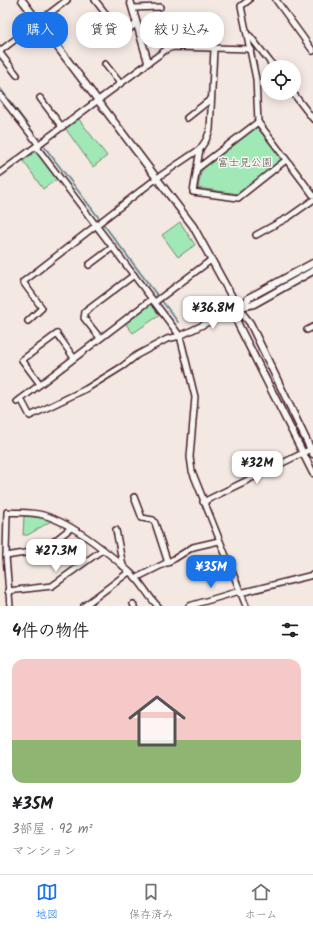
<!DOCTYPE html>
<html lang="ja">
<head>
<meta charset="utf-8">
<style>
  body { margin:0; font-family:Kalam,"Klee One",sans-serif; background:#f2f2f2; color:#202124; height:100vh; display:flex; flex-direction:column; font-size:15px; white-space:nowrap }
  * { box-sizing:border-box; margin:0 }
  p { font-size:13px; color:#757577 }
  .icon { flex:none; width:22px; height:22px; fill:none; stroke:currentColor; stroke-width:2; stroke-linecap:round; stroke-linejoin:round }
  .map { position:relative; height:606px; overflow:hidden }
  .sheet { display:flex; flex-direction:column; background:#fff; flex:1 }
  .sheet>* { flex:none }
  .banner { position:absolute; left:12px; top:12px; width:289px; height:36px; display:flex; gap:8px }
  .fabs { position:absolute; left:261px; top:60px; display:grid; gap:8px }
  .fabs a { display:grid; place-items:center; width:40px; height:40px; border-radius:50%; background:#fff; box-shadow:0 2px 10px #0003; font-size:20px }
  .price { position:absolute; translate:-50% -34px; padding:0 9px; border-radius:8px; background:#fff; color:#222; font-size:13px; line-height:26px; filter:drop-shadow(0 1px 2px #0008) }
  .price::after { content:''; position:absolute; left:50%; top:24px; width:12px; height:9px; margin-left:-6px; background:inherit; clip-path:polygon(0 0,100% 0,50% 100%) }
  .price.current { background:#1a73e8; color:#fff }
  ul { padding:0; list-style:none }
  li { display:grid; align-content:center; gap:8px; height:212px; padding:0 12px }
  li+li { border-top:1px solid #e0e0e0 }
  li span { display:grid; place-items:center; height:124px; border-radius:12px; color:#555 }
  li>.icon { margin-inline-start:auto }
  span .icon { width:72px; height:72px; fill:#fffc; stroke-width:1 }
  li b { font-size:17px }
  h2 { display:flex; justify-content:space-between; align-items:center; height:48px; padding:0 12px; font-size:17px }
  .tag { padding:0 14px; border-radius:16px; background:#fff; box-shadow:0 2px 10px #0003; font-size:14px; line-height:36px }
  .tag.current { background:#1a73e8; color:#fff }
  .tab-bar { display:flex; justify-content:space-around; align-items:center; height:56px; border-top:1px solid #e0e0e0; background:#fff; font-size:11px; color:#757577 }
  .tab-bar a { display:grid; justify-items:center; gap:2px }
  .tab-bar .current { color:#1a73e8 }
  .map>svg:first-child { display:block }
  .green { fill:#a0e8b6; stroke:#758470 }
  .lines { fill:none; stroke-linecap:round; stroke-linejoin:round }
  .stream { stroke:#6a8992; stroke-width:2 }
  .minor-casing { stroke:#4a1f2b; stroke-width:8 }
  .tertiary-casing { stroke:#4a1f2b; stroke-width:9 }
  .minor { stroke:#f6f6f2; stroke-width:5 }
  .tertiary { stroke:#f6f6f2; stroke-width:6 }
  .labels { text-anchor:middle; dominant-baseline:central; stroke-width:3; stroke-linejoin:round; paint-order:stroke }
  .park-label { font-size:11px; fill:#60514e; stroke:#f6f6f2 }
</style>
</head>
<body>
<div class="map">
<svg width="313" height="606" viewBox="0 0 313 606">
  <rect width="100%" height="100%" fill="#f4e9e2"/>
  <filter id="ink" filterUnits="userSpaceOnUse"><feTurbulence type="fractalNoise" baseFrequency=".025" numOctaves="2"/><feDisplacementMap in="SourceGraphic" scale="8" xChannelSelector="R" yChannelSelector="G"/><feConvolveMatrix kernelMatrix="1 2 1 2 8 2 1 2 1" color-interpolation-filters="sRGB"/></filter>
  <g filter="url(#ink)">
    <g class="green">
      <polygon points="78,118 107,156 93,167 65,128"/>
      <polygon points="257,127 280,157 280,162 238,194 198,188 201,172 204,168"/>
      <polygon points="34,150 35,150 57,179 43,189 22,159"/>
      <polygon points="180,222 195,245 178,257 162,235"/>
      <polygon points="150,305 152,305 160,315 133,333 125,323"/>
      <polygon points="24,516 42,517 51,521 28,535 23,535"/>
    </g>
    <g class="lines">
      <g class="stream">
        <polyline points="0,88 38,139"/>
        <polyline points="43,145 99,218"/>
        <polyline points="104,225 157,295"/>
        <polyline points="162,301 178,322"/>
      </g>
      <g class="minor-casing">
        <g id="minor">
          <polyline points="95,0 106,14"/>
          <polyline points="249,0 241,6 256,79 258,122 313,195"/>
          <polyline points="276,0 313,51"/>
          <polyline points="133,8 160,7"/>
          <polyline points="250,36 274,67"/>
          <polyline points="114,41 137,23"/>
          <polyline points="214,49 210,130 206,140 200,149 193,192 238,198 286,160"/>
          <polyline points="0,51 67,0"/>
          <polyline points="0,53 17,75"/>
          <polyline points="105,64 120,83"/>
          <polyline points="293,93 313,119"/>
          <polyline points="0,95 39,145 38,149 180,336 195,397 190,457 192,471 246,606"/>
          <polyline points="40,98 62,127"/>
          <polyline points="187,118 211,99"/>
          <polyline points="198,168 258,122"/>
          <polyline points="0,173 167,49 174,47 251,49"/>
          <polyline points="256,235 289,217 313,200"/>
          <polyline points="89,265 113,247"/>
          <polyline points="155,302 211,260"/>
          <polyline points="28,321 42,308 23,282 157,178 200,149"/>
          <polyline points="307,330 313,327"/>
          <polyline points="100,338 84,318 85,312 134,275"/>
          <polyline points="40,384 22,360 57,334 74,358"/>
          <polyline points="21,399 30,416 86,389 123,366 137,355 167,339 180,336 238,308"/>
          <polyline points="17,402 152,299"/>
          <polyline points="134,497 142,518 153,520 155,523 168,563"/>
          <polyline points="203,502 313,448"/>
          <polyline points="116,530 123,566"/>
          <polyline points="6,556 43,550 71,528"/>
          <polyline points="136,578 174,559 193,547 219,541"/>
          <polyline points="8,591 52,586 102,550"/>
          <polyline points="240,593 313,575"/>
          <polyline points="133,604 134,606"/>
          <path d="M10 606 6 556 7 512C18 513 32 512 43 515 73 523 113 556 135 577 144 586 149 598 158 606"/>
          <polyline points="84,606 129,572"/>
          <polyline points="189,606 240,591"/>
        </g>
      </g>
      <g class="tertiary-casing">
        <g id="tertiary">
          <polyline points="22,0 183,213 193,226 238,308 250,323 313,454"/>
          <polyline points="130,0 148,62"/>
          <polyline points="313,263 250,297 238,308 238,324 313,473"/>
          <polyline points="240,307 254,304 313,271"/>
        </g>
      </g>
      <use href="#minor" class="minor"/>
      <use href="#tertiary" class="tertiary"/>
    </g>
  </g>
  <g class="labels">
    <g class="park-label">
      <text x="245" y="163">富士見公園</text>
    </g>
  </g>
</svg>
<div class="fabs">
<a><svg class="icon" aria-label="locate" viewBox="0 0 24 24"><circle cx="12" cy="12" r="6"/><path d="M12 2v4M12 18v4M2 12h4M18 12h4"/></svg></a>
</div>
<b class="price" style="left:213px;top:330px">¥36.8M</b>
<b class="price" style="left:257px;top:485px">¥32M</b>
<b class="price" style="left:56px;top:573px">¥27.3M</b>
<b class="price current" style="left:211px;top:589px">¥35M</b>
<div class="banner">
<a class="tag current">購入</a>
<a class="tag">賃貸</a>
<a class="tag">絞り込み</a>
</div>
</div>
<section class="sheet">
<h2>4件の物件<svg class="icon" aria-label="filters" viewBox="0 0 24 24"><path d="M4 7h16M4 17h16"/><circle cx="9" cy="7" r="2"/><circle cx="15" cy="17" r="2"/></svg></h2>
<ul>
<li><span style="background:linear-gradient(#f6c9c9 65%,#8fb573 0)"><svg class="icon" aria-label="home" viewBox="0 0 24 24"><path d="M3 11l9-7 9 7M6 9v11h12V9"/></svg></span><div><b>¥35M</b><p>3部屋 · 92 m²</p><p>マンション</p></div></li>
</ul>
</section>
<nav class="tab-bar">
<a class="current"><svg class="icon" aria-label="map" viewBox="0 0 24 24"><path d="M3 6l6-2 6 2 6-2v14l-6 2-6-2-6 2zM9 4v14M15 6v14"/></svg>地図</a>
<a><svg class="icon" aria-label="saved" viewBox="0 0 24 24"><path d="M7 4h10v16l-5-4-5 4z"/></svg>保存済み</a>
<a><svg class="icon" aria-label="home" viewBox="0 0 24 24"><path d="M3 11l9-7 9 7M6 9v11h12V9"/></svg>ホーム</a>
</nav>
</body>
</html>
